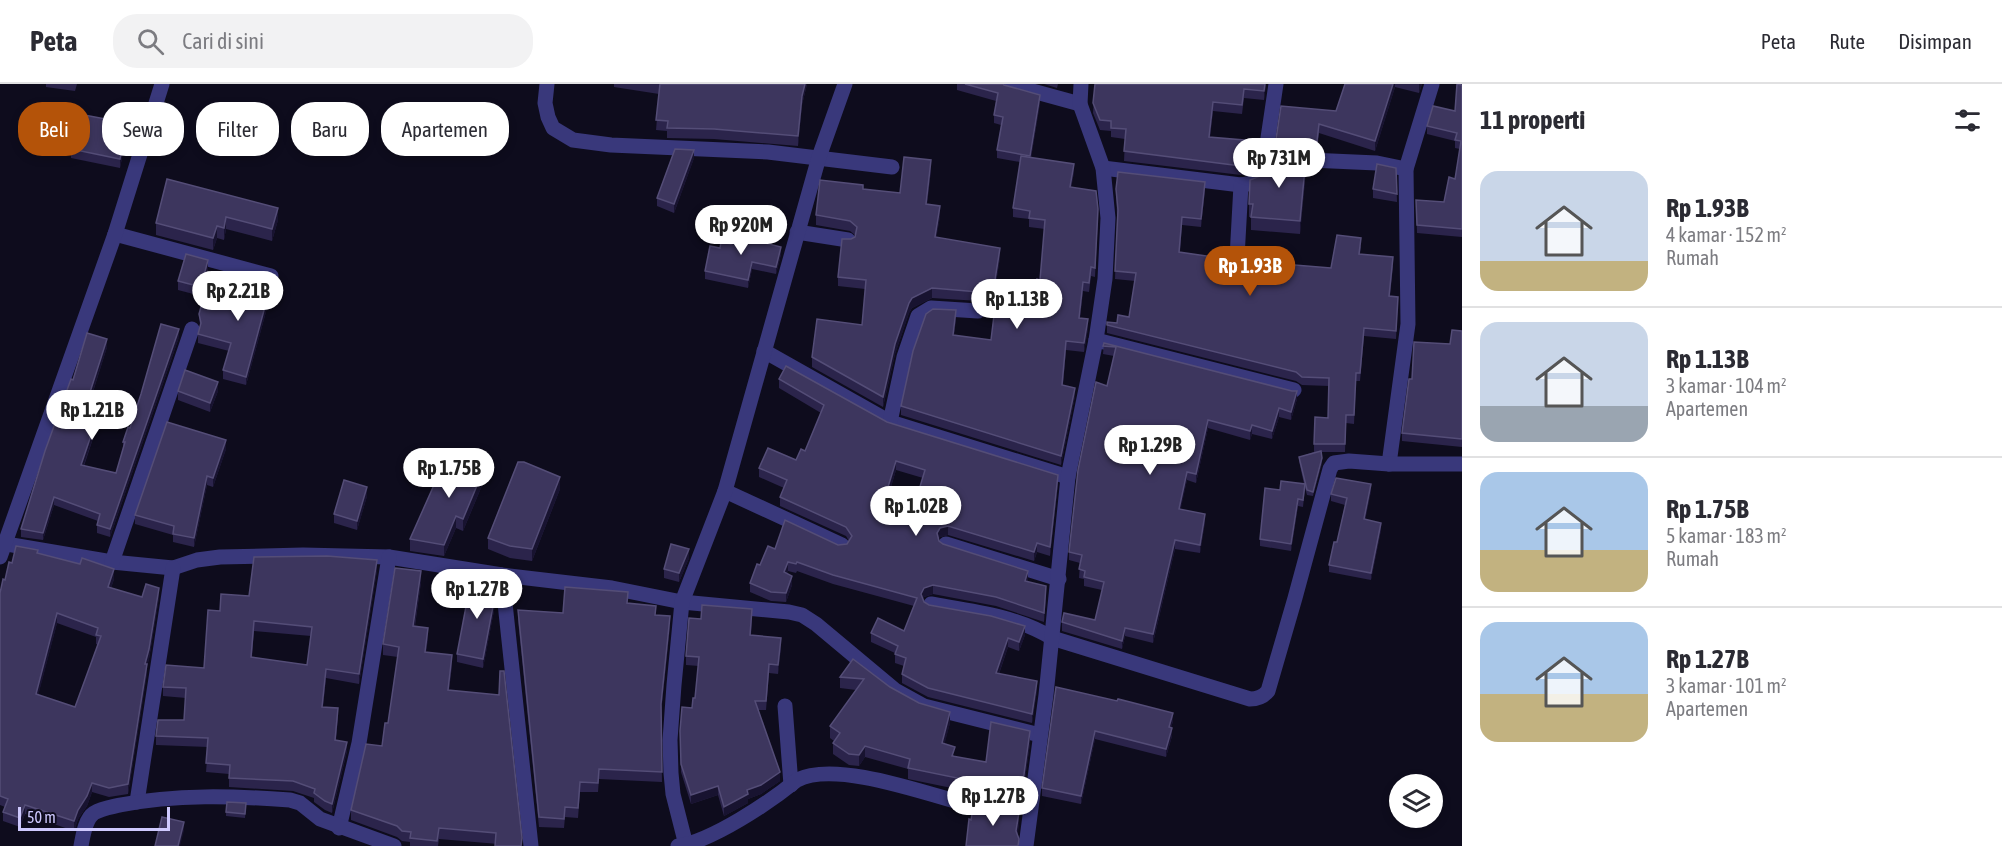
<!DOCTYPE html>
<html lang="id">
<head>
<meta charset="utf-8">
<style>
  body { margin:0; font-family:"Asap Condensed",sans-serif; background:#f2f2f3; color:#2b2b33; height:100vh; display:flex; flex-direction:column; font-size:22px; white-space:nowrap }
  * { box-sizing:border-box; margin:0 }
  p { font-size:20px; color:#7c7c81 }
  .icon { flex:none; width:33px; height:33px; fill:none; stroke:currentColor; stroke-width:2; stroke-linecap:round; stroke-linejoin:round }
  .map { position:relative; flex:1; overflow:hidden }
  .side { display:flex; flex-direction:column; background:#fff; width:540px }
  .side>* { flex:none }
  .hud { position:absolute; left:18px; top:18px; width:570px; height:54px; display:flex; gap:12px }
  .controls { position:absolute; left:1389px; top:690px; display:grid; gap:12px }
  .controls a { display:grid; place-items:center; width:54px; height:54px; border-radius:50%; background:#fff; box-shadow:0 3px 9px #0003; font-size:30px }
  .scale { position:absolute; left:18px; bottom:15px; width:152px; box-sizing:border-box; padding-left:6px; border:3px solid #cec9fe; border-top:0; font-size:16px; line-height:21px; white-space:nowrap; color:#cec9fe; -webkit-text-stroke:4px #0e0c1d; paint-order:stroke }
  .price { position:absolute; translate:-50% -51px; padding:0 14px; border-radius:21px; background:#fff; color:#222; font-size:20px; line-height:39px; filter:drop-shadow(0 2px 3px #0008) }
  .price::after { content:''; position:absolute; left:50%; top:36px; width:18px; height:14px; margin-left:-9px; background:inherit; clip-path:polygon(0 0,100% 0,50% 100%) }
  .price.selected { background:#b45309; color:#fff }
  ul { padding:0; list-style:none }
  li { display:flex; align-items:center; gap:18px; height:150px; padding:0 18px }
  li+li { border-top:2px solid #e1e1e2 }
  li span { display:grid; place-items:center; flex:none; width:168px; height:120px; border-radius:18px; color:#555 }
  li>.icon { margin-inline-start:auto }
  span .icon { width:72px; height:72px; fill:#fffc; stroke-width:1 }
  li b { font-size:26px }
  h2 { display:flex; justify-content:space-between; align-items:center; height:72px; padding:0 18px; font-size:26px }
  .tag { padding:0 21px; border-radius:24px; background:#fff; box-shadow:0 3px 9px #0003; font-size:21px; line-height:54px }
  .tag.selected { background:#b45309; color:#fff }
  header { display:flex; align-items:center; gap:36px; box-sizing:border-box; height:84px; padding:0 30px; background:#fff; border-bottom:2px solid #e1e1e2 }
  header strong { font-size:28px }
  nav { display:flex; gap:33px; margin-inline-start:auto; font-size:21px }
  .search { width:420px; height:54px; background:#f2f2f3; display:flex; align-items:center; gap:15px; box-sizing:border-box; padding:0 21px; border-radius:24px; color:#7c7c81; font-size:22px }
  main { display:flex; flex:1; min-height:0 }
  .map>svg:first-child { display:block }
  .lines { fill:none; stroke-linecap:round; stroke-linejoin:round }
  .minor { stroke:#39387b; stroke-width:15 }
  .wall { fill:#2b244b; fill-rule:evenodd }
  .shaded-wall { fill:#181330 }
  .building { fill:#3d365e; stroke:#544d77; stroke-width:1.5; fill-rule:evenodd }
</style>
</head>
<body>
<header>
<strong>Peta</strong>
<div class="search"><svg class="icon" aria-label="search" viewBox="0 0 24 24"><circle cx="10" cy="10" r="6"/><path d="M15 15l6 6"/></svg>Cari di sini</div>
<nav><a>Peta</a><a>Rute</a><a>Disimpan</a></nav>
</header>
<main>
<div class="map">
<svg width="1462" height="762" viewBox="0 0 1462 762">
  <rect width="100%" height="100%" fill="#0e0c1d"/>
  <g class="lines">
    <g class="minor">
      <polyline points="547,0 545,19 548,33 553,44 573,56 611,61 768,68 892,83"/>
      <polyline points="1007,0 1080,20"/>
      <polyline points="1276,0 1265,74 1377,79 1406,85"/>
      <polyline points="1103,84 1241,101 1253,99 1259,95 1265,74"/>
      <polyline points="797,148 848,156"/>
      <polyline points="115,150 271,192"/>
      <polyline points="1236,192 1241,101"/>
      <polyline points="1096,256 1294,306"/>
      <polyline points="764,267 890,338 1068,393"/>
      <polyline points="890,338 904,273 918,232 931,224 978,227"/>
      <polyline points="1389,380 1408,240 1406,85 1432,0"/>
      <polyline points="725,407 842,461"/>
      <polyline points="0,459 112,478 173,484 197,476 220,473 303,471 389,473 502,491 612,504 682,518 789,528 802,531 816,540 895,606 924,622 1040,651"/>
      <polyline points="946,460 1059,495"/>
      <polyline points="0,473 115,150 162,0"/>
      <polyline points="112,478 192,245"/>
      <polyline points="502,491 531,762"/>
      <path d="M931 520C971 527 1017 532 1052 554L1250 615C1258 615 1263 613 1268 607L1295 514 1330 385 1334 379 1349 377 1389 380H1462"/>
      <polyline points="785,622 791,701"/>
      <polyline points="137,718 173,484"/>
      <polyline points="339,744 359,659 389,473"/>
      <polyline points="686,761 673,710 671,689 670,656 674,601 682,518 725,407 819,73 845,0"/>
      <path d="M81 762C83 752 85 735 94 729 102 724 112 723 120 721 176 710 234 712 290 716L300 719 320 735 394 762"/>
      <path d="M678 762C712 757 770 718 797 696 840 674 944 717 992 727"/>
      <polyline points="1026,762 1046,611 1068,393 1096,256 1105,195 1108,134 1103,84 1080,20 1081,0"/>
    </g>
  </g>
  <g class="wall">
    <polygon points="46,0 77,0 75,7 46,3"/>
    <polygon points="614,0 807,0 802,21 798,62 714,55 667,54 667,47 656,46 659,10 614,3"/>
    <polygon points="957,0 1003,0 1040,19 1031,74 1074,88 1071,104 1098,134 1095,193 1091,192 1089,208 1083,207 1080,234 1088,244 1084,268 1066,266 1063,301 1075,312 1061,381 901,331 901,322 956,235 954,251 991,256 1034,227 1040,196 1045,145 1029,143 1029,135 1013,133 1013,124 1020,78 997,74 997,66 1001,41 994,39 994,31 996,17 957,6"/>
    <polygon points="1044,0 1058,0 1057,4"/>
    <polygon points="1095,0 1266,0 1264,16 1244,14 1242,30 1213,27 1210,53 1256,66 1251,89 1241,91 1124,77 1125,55 1111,53 1111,47 1100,46 1093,29"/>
    <polygon points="1345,0 1422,0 1419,9 1395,3 1375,67 1319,49 1317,67 1276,65 1276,55 1336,27"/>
    <polygon points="1462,1 1462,153 1417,149 1416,116 1444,118 1455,95 1460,65 1455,64 1455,57 1427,50 1427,42 1455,27"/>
    <polygon points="127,48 120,84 71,74 71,65"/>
    <polygon points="694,74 674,129 657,122 657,114"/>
    <polygon points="1396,84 1397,118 1373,114 1373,105"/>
    <polygon points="931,86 927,120 940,132 936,154 1000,173 992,225 987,224 984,219 979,217 932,214 912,224 909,229 895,270 883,323 812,283 812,273 862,241 865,205 838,202 838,193 851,155 855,153 855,151 850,147 816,141 816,131 863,105 900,109"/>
    <polygon points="1306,86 1300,150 1251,146 1251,133 1249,133 1249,120"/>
    <polygon points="167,95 278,136 272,157 226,145 224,156 217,154 213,166 156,151 156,139"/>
    <polygon points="1116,105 1205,106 1201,143 1182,141 1180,168 1227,188 1235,194 1331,184 1361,162 1360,170 1393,182 1390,212 1398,213 1396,255 1364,252 1360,297 1356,297 1354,340 1346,339 1345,368 1321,368 1322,379 1313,412 1307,411 1305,404 1303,423 1298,422 1291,467 1260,462 1260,455 1280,406 1304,400 1299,377 1299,373 1314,368 1314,360 1328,334 1329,302 1302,301 1296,297 1107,249 1107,238 1117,239 1129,233 1135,197 1115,195 1117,132"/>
    <polygon points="751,156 781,170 776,190 752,185 748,204 705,195 705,187 731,160"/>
    <polygon points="208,185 201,212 178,206 178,197"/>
    <polygon points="277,202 271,225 267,224 246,301 223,295 223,286 229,267 198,259 198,250 200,242 199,230 241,222 246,216"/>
    <polygon points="1462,247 1462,363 1402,357 1402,349 1412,295 1450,260"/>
    <polygon points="179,253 110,453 97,449 97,441 98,437 54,421 43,456 21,453 21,445 73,296 107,263 87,327 98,339 84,382 116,389 123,366 123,358"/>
    <polygon points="1104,259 1297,315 1291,336 1279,333 1272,355 1252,350 1250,356 1208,344 1196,399 1187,396 1180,426 1205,438 1200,469 1175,465 1153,559 1125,552 1122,565 1062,547 1062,538 1095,536 1102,506 1084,502 1084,495 1079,494 1080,479 1069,476 1069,468 1114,272 1103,270"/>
    <path d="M779 295 887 338 1058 400 1050 472 1037 468 1034 477 948 451 940 453 938 455 939 457 943 460 1028 496 1027 498 1046 511 1044 538 996 522 933 510 924 513 923 515 924 518 929 521 1025 551 1019 567 1008 563 999 590 1037 606 1032 639 928 613 902 599V590L904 582 895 579V569L871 558V549L904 547 914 522 833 500 797 487 796 489 788 487 787 489 792 501 786 518 771 517 750 508V499L760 481 775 465 847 460 849 457 846 452 780 422V413L784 404 759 393V384L796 376 805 367 821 329 779 304ZM896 386 923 394 910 436 883 430Z"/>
    <polygon points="178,307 218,307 210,328 178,316"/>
    <polygon points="226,365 213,403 207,401 194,463 173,458 173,451 135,440 135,431"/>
    <polygon points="448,386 486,392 463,447 456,444 444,472 410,467 410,455"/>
    <polygon points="560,405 532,477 510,474 488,465 488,454"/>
    <polygon points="1371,407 1365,436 1381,446 1371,496 1329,488 1329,481 1337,458 1345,421 1331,417 1331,410"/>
    <polygon points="367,412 357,446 334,439 334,430"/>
    <path d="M38 469 114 495 111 504 142 513H159L149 575 147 582V589L128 710 109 713 92 708 87 722 78 735 74 747 25 730 20 743 3 737V728L5 723 0 721V509L12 479ZM57 539 96 553V560L98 561 75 623 38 611Z"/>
    <polygon points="689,474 679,498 664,494 664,485"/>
    <path d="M377 486 359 600 326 594 323 623 338 633 336 656 347 667 332 729 325 726 314 718V714L293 707 229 703V690L206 688 208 663 156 661V652L184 636 186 614 163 612V603L204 584 220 527 249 512ZM254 547 311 552 307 581 252 573Z"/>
    <polygon points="421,498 415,542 428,554 426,568 452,581 449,606 522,762 439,755 438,762 410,762 410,758 402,757 397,753 351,736 351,726 382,662 388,639 398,573 383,571 383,560"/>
    <polygon points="628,520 656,531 670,542 661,629 662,698 599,695 598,708 580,708 578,734 565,733 564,744 539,743 518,536 518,526 563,529"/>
    <polygon points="495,521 483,584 457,578 457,570"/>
    <polygon points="752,534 751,551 781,563 778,590 769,589 766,626 758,626 780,697 761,710 748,715 748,719 724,732 718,711 691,720 681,688 680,647 692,624 695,614 699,582 686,581 686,572 701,535"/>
    <polygon points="853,575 890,603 950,639 944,660 955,673 986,678 1030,659 1021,723 971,712 971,708 908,695 908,685 865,673 859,682 849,681 833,670 833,659 834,657 830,654 830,642 856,606 840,604 840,593"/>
    <polygon points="1117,617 1173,637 1171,644 1172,652 1166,673 1095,655 1081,720 1042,712 1042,704"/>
    <polygon points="246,723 245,734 226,732 226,728"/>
  </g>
  <g class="shaded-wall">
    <polygon points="805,0 807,0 802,21 798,62 798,52 802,12"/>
    <polygon points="1265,0 1266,0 1264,16 1264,7"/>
    <polygon points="1393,0 1395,0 1395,3 1375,67 1375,57"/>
    <polygon points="1419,0 1422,0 1419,9"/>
    <polygon points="1040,11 1040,19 1030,80 1030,72"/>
    <polygon points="1213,18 1213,27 1209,63 1209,53"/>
    <polygon points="127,39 127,48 120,84 120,75"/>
    <polygon points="1256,57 1256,66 1251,89 1241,91 1241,82"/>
    <polygon points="694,66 694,74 674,129 674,120"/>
    <polygon points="1306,73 1306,86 1300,150 1300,137"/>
    <polygon points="931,76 931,86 926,130 926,120"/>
    <polygon points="1074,80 1074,88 1070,112 1070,103"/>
    <polygon points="1205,98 1205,106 1201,143 1201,135"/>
    <polygon points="940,122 940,132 935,163 935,153"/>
    <polygon points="278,124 278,136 272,157 272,145"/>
    <polygon points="226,133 226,145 224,156 224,144"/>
    <polygon points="217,142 217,154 213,166 213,154"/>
    <polygon points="781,163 781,170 776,190 776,183"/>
    <polygon points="1000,164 1000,173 992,225 992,215"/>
    <polygon points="208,176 208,185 201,212 201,203"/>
    <polygon points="752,178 752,185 748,204 748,196"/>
    <polygon points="277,193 277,202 271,225 271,216"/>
    <polygon points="1083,198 1083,207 1079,243 1079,234"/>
    <polygon points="932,204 932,214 912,224 909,229 895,270 883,323 883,313 895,260 909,219 912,214"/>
    <polygon points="267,215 267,224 246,301 246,293"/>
    <polygon points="956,226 956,235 953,260 953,251"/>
    <polygon points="1088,235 1088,244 1084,268 1084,259"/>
    <polygon points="179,245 179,253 110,453 110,445"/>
    <polygon points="107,255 107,263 84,335 84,327"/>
    <polygon points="1066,257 1066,266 1062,310 1062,301"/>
    <polygon points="218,298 218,307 210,328 210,319"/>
    <polygon points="1075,304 1075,312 1061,381 1061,372"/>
    <polygon points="1297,307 1297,315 1291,336 1291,328"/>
    <polygon points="1279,324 1279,333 1272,355 1272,347"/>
    <polygon points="98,331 98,339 81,389 81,381"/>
    <polygon points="1208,336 1208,344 1196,399 1196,390"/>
    <polygon points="1252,341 1252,350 1250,356 1250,347"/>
    <polygon points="226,356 226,365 213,403 213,394"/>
    <polygon points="1322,374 1322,379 1313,412 1313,408"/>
    <polygon points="896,377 896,386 880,438 880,429"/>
    <polygon points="486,380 486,392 463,447 463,435"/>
    <polygon points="1187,388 1187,396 1179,434 1179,425"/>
    <polygon points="1058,391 1058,400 1050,472 1050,463"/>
    <polygon points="207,392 207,401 194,463 194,454"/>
    <polygon points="560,393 560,405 532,477 532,465"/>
    <polygon points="1371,400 1371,407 1364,442 1364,435"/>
    <polygon points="367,403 367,412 357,446 357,437"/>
    <polygon points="54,413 54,421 43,456 43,449"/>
    <polygon points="1298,415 1298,422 1291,467 1291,460"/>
    <polygon points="1205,430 1205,438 1200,469 1200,461"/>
    <polygon points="456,432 456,444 444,472 444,461"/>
    <polygon points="1381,439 1381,446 1371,496 1371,489"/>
    <polygon points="948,442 948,451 940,453 937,458 937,449 940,444"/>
    <polygon points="1175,456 1175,465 1153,559 1153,550"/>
    <polygon points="1037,459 1037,468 1034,477 1034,468"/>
    <polygon points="689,465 689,474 679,498 679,489"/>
    <polygon points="377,476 377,486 359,600 359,590"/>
    <polygon points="788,478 788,487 784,497 784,488"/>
    <polygon points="114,485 114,495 108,513 108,503"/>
    <polygon points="421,487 421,498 413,552 413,542"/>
    <polygon points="1028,487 1028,496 1025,506 1025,497"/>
    <polygon points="792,492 792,501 786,518 786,509"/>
    <polygon points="933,501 933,510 924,513 921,519 921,510 924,504"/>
    <polygon points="1046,502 1046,511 1044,538 1044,529"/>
    <polygon points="159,504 159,513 149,575 147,582 147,589 128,710 128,700 145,580"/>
    <polygon points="495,512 495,521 483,584 483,575"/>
    <polygon points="57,529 57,539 36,620 36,610"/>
    <polygon points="670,532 670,542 661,630 661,620"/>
    <polygon points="1025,542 1025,551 1019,567 1019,558"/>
    <polygon points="428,544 428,554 425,578 425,568"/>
    <polygon points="1125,544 1125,552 1122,565 1122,557"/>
    <polygon points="781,554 781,563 778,590 778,581"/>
    <polygon points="1008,554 1008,563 996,598 996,589"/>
    <polygon points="452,571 452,581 448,616 448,606"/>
    <polygon points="326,585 326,594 322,632 322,623"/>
    <polygon points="1037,597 1037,606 1032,639 1032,630"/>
    <polygon points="950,628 950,639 942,670 942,659"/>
    <polygon points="1173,629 1173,637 1169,651 1169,643"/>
    <polygon points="1172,644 1172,652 1166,673 1166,665"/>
    <polygon points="1030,647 1030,659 1021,723 1021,712"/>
    <polygon points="1095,647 1095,655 1081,720 1081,712"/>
    <polygon points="347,658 347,667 332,729 332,720"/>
    <polygon points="865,662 865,673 859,682 859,671"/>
    <polygon points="780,688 780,697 761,710 748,715 748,719 724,732 724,723 747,706"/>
    <polygon points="92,699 92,708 87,722 78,735 74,747 74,737 78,726"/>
    <polygon points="718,702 718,711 691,720 691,711"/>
    <polygon points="25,721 25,730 20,743 20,734"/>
    <polygon points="1019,728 1019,743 1016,761 1016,747"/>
    <polygon points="184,738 184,747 180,762 178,762"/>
  </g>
  <g class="building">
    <polygon points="660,0 805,0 802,12 798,52 714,45 667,44 668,37 656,36"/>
    <polygon points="965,0 1003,0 1004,1 1040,11 1030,72 997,66 1003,33 994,31 998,9"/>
    <polygon points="1095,0 1265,0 1264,7 1244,5 1242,21 1213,18 1209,53 1256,57 1251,80 1241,82 1124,67 1126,45 1111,44 1111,37 1100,36 1093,19"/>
    <polygon points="1345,0 1393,0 1375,57 1319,40 1317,57 1276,55 1281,22 1336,27"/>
    <polygon points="1457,0 1462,1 1462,145 1417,141 1416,116 1444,118 1449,93 1455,95 1461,57 1455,56 1457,49 1427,42 1433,22 1455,27"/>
    <polygon points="79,30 127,39 120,75 71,65"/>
    <polygon points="675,65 694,66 674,120 657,114"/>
    <polygon points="1272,71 1306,73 1300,137 1251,133 1253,120 1249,120 1250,96 1265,90"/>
    <polygon points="1021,72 1074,80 1070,103 1096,107 1098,125 1095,184 1091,183 1089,199 1083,198 1079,234 1088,235 1084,259 1066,257 1062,301 1075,304 1061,372 901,322 913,267 926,230 933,225 956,226 953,251 991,256 995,223 1034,227 1037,195 1040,196 1045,136 1029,134 1030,127 1013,124"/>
    <polygon points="904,73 931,76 926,120 940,122 935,153 1000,164 992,215 987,215 984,209 979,208 932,204 912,214 909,219 895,260 883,313 812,273 817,235 862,241 866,196 838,193 842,155 851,155 855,153 857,143 850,137 816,131 820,96 863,101 863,105 900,109"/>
    <polygon points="1377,80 1396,84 1397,110 1373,105"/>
    <polygon points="1118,88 1205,98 1201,135 1182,133 1179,168 1227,175 1227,188 1235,194 1244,190 1246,177 1331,184 1337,151 1361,154 1359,170 1393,173 1389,212 1398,213 1396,247 1364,244 1360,289 1356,289 1354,331 1346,331 1345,360 1314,360 1315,333 1328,334 1329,294 1302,293 1296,288 1107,241 1107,238 1117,239 1118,231 1129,233 1136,189 1115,187 1118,126 1116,105"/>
    <polygon points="167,95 278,124 272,145 226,133 224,144 217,142 213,154 156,139"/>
    <polygon points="734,145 751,148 749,155 781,163 776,183 752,178 748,196 705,187 710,162 720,164 721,158 731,160"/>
    <polygon points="186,170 208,176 201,203 178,197"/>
    <polygon points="253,188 277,193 271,216 267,215 246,293 223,286 231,259 198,250 201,239 199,230 204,212 241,222 243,215 246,216"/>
    <polygon points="161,240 179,245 110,445 97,441 100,430 54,413 43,449 21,445 45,367 71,295 73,296 87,249 107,255 84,327 98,331 81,381 116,389 125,358 123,358 128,343 130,344 141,310"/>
    <polygon points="1452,246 1462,247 1462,355 1402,349 1409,295 1412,295 1414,258 1450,260"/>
    <polygon points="1104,259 1292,307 1297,307 1291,328 1279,324 1272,347 1252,341 1250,347 1208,336 1196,390 1187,388 1179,425 1205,430 1200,461 1175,456 1153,550 1125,544 1122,557 1062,538 1064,529 1095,536 1104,498 1084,493 1085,487 1079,485 1082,471 1069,468 1078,386 1096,298 1107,302 1116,263 1103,262"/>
    <path d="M786 282 887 338 1058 391 1050 463 1037 459 1034 468 948 442 940 444 937 449 939 457 943 460 1028 487 1025 497 1046 502 1044 529 996 513 933 501 924 504 921 510 924 518 929 521 991 532 1025 542 1019 558 1008 554 996 589 1037 597 1032 630 928 604 902 590 906 574 895 570 898 562 871 549 878 534 904 547 917 514 833 491 797 478 796 480 788 478 784 488 792 492 786 509 771 508 750 499 757 480 760 481 768 462 775 465 785 436 838 461 847 460 852 452 846 443 780 413 787 396 759 384 768 364 796 376 801 365 805 367 824 321 779 295ZM896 377 925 386 910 436 880 429Z"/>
    <polygon points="185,286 218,298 210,319 178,307"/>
    <polygon points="167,338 226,356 213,394 207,392 194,454 173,450 174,442 135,431"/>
    <polygon points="456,367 486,380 463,435 456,432 444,461 410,455 442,383 448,386"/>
    <polygon points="1321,367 1322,374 1313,408 1307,406 1299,373"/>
    <polygon points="518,378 524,378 560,393 532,465 510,462 488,454"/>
    <polygon points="1336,394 1371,400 1364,435 1381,439 1371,489 1329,481 1334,458 1337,458 1347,414 1331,410"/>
    <polygon points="344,396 367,403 357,437 334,430"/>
    <polygon points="1281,397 1305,400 1303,416 1298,415 1291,460 1260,455 1265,404 1280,406"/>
    <polygon points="671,460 689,465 679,489 664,485"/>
    <path d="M16 462 38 466 37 469 80 480 82 474 114 485 108 503 142 513 146 500 159 504 149 565 145 580H147L128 700 109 704 92 699 87 712 78 726 74 737 25 721 20 734 3 728 8 715 0 712V509L3 495 5 496 9 478 12 479ZM57 529 98 544 96 551 101 552 75 623 36 610Z"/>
    <path d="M327 472 377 476 359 590 326 585 322 623 338 624 335 656 347 658 332 720 325 717 314 709 315 705 293 697 229 694 230 681 206 679 208 654 156 652 158 636H184L186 604 163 603 166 581 204 584 208 526 220 527 221 510 249 512 254 473ZM254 537 312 543 307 581 251 573Z"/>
    <polygon points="395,484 421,487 413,542 428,544 425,568 452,571 448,606 499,611 500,587 504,587 522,754 521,762 495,762 496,749 439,744 437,757 410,754 411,748 402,747 397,742 351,726 366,660 382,662 385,639 388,639 399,563 383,560"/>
    <polygon points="471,496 494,500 495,512 483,575 457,570"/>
    <polygon points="565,503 628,508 627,519 656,522 655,531 670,532 661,620 662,688 599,685 598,699 580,698 578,724 565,723 564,735 539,733 518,526 563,529"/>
    <polygon points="702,521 752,525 750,551 781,554 778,581 769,580 766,617 755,617 780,688 761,701 747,706 748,710 724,723 718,702 691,711 681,680 680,647 682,623 692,624 693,614 695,614 699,573 686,572 689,534 701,535"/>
    <polygon points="853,575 890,603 919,619 950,628 942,659 955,663 952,672 986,678 991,638 1030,647 1021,712 971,701 972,697 908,684 910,675 865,662 859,671 849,670 833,659 840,649 830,642 864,595 840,593"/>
    <polygon points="1056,603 1117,617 1118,615 1173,629 1169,643 1172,644 1166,665 1095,647 1081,712 1042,704"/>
    <polygon points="227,718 246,719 245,730 226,728"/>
    <polygon points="974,719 1019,728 1016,747 1019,755 1018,762 966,762 969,735 971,736"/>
    <polygon points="162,733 184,738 178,762 155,762"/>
  </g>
</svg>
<div class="controls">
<a><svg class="icon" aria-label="layers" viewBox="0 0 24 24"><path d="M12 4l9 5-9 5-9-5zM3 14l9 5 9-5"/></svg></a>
</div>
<div class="scale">50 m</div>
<b class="price" style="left:1279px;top:105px">Rp 731M</b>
<b class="price" style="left:741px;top:172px">Rp 920M</b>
<b class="price selected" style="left:1250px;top:213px">Rp 1.93B</b>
<b class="price" style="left:238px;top:238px">Rp 2.21B</b>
<b class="price" style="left:1017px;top:246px">Rp 1.13B</b>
<b class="price" style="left:92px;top:357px">Rp 1.21B</b>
<b class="price" style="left:1150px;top:392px">Rp 1.29B</b>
<b class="price" style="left:449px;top:415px">Rp 1.75B</b>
<b class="price" style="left:916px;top:453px">Rp 1.02B</b>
<b class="price" style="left:477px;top:536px">Rp 1.27B</b>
<b class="price" style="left:993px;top:743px">Rp 1.27B</b>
<div class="hud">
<a class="tag selected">Beli</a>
<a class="tag">Sewa</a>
<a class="tag">Filter</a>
<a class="tag">Baru</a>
<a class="tag">Apartemen</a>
</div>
</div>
<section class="side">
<h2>11 properti<svg class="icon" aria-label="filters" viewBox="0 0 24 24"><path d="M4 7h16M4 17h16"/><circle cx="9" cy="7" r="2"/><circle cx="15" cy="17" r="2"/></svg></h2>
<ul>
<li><span style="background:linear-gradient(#c9d6e8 75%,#c2b280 0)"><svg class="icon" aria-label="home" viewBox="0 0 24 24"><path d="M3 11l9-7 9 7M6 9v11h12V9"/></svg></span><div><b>Rp 1.93B</b><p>4 kamar · 152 m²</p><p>Rumah</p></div></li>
<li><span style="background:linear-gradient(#c9d6e8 70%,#9aa5b1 0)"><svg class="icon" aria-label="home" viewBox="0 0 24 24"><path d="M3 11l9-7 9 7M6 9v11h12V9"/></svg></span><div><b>Rp 1.13B</b><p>3 kamar · 104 m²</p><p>Apartemen</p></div></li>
<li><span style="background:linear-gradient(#a9c7e8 65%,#c2b280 0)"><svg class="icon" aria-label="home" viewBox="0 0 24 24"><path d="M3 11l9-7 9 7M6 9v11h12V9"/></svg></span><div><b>Rp 1.75B</b><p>5 kamar · 183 m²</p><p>Rumah</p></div></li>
<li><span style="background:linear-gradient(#a9c7e8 60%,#c2b280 0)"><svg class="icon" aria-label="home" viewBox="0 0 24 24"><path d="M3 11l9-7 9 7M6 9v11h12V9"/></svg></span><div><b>Rp 1.27B</b><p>3 kamar · 101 m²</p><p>Apartemen</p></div></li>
</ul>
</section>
</main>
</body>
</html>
